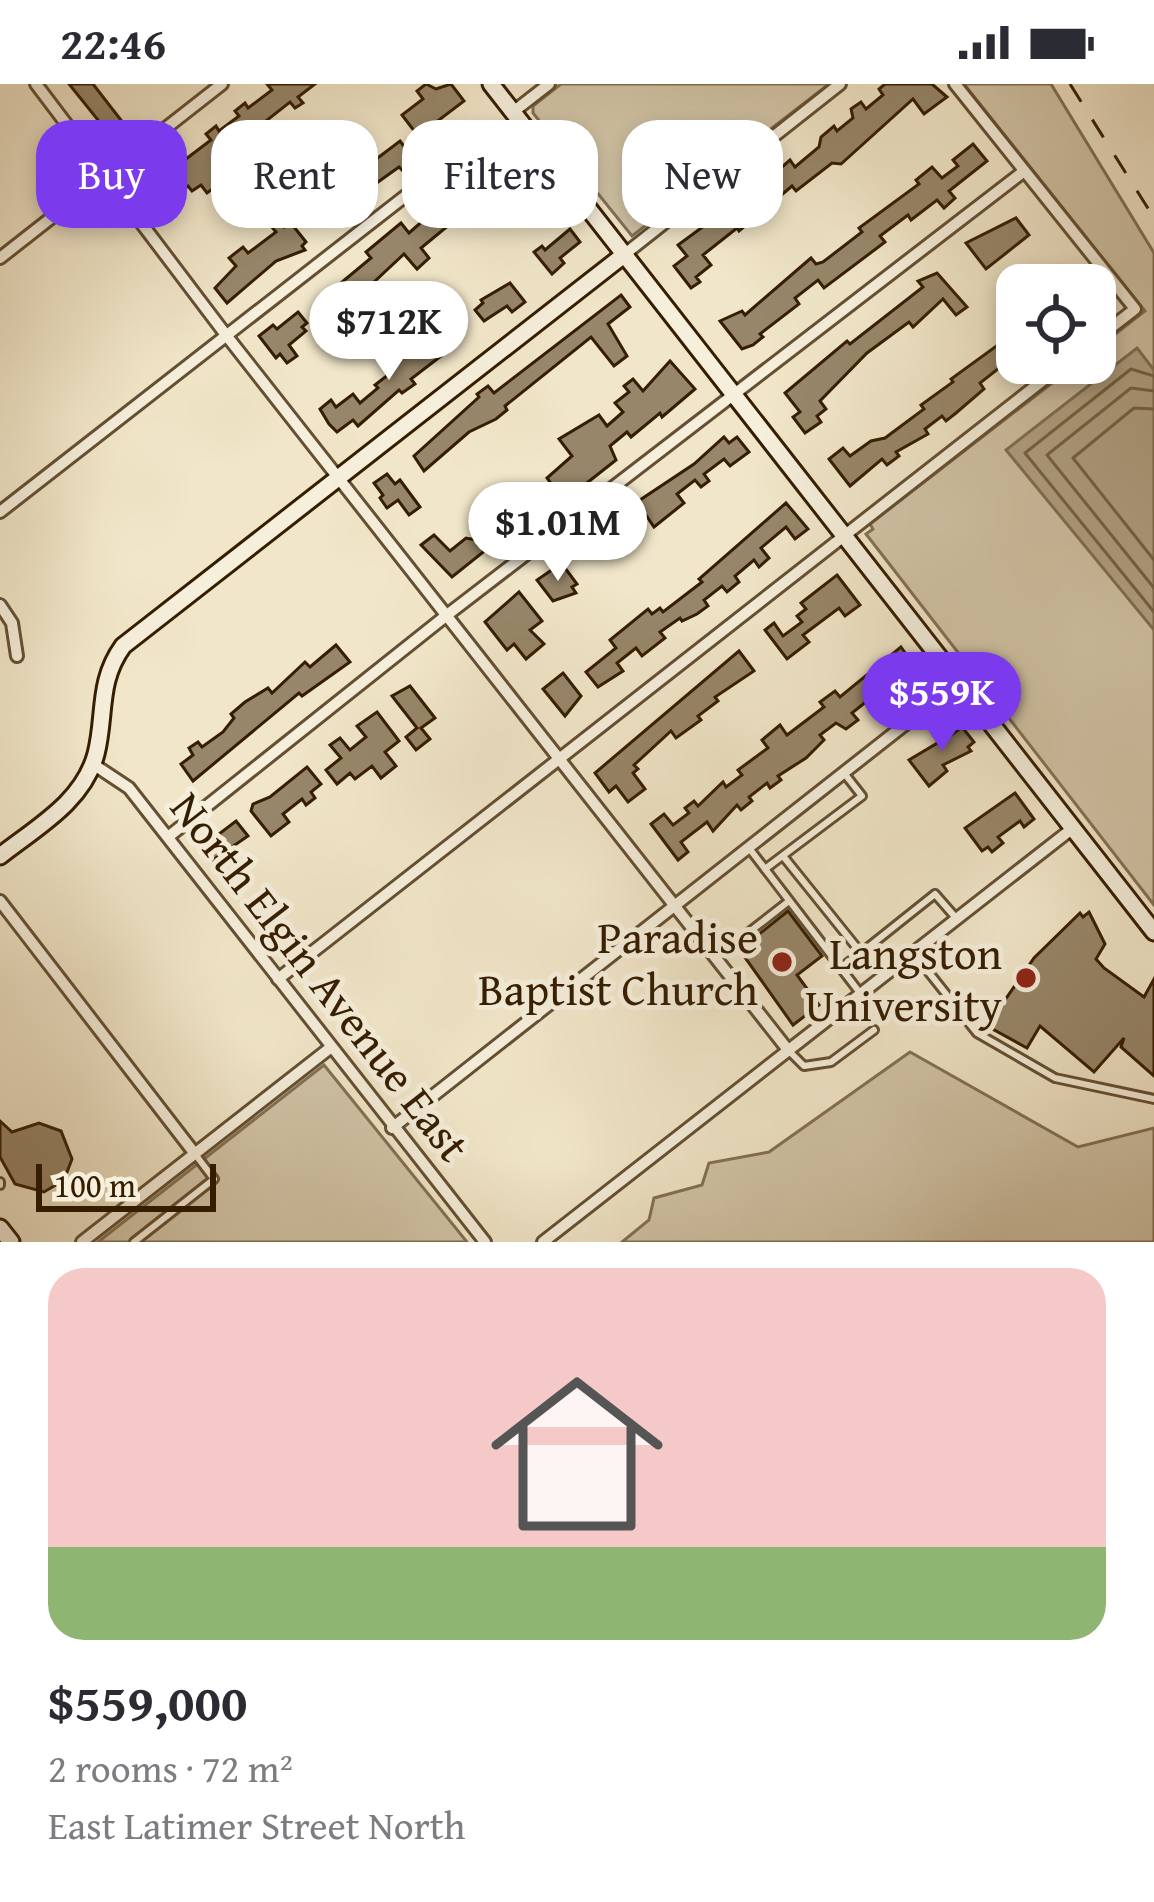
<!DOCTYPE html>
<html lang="en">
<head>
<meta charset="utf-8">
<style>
  body { margin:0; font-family:"Gentium Book Plus",serif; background:#f2f2f3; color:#2b2b33; height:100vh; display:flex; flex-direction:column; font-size:45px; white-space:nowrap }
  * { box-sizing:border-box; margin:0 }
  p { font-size:39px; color:#7c7c81 }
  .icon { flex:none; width:66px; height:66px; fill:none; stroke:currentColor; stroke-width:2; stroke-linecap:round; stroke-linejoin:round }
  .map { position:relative; height:1158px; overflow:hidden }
  .side { display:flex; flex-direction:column; background:#fff; flex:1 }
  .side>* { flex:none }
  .banner { position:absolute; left:36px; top:36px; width:1083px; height:108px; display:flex; gap:24px }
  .controls { position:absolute; left:996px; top:180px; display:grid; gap:24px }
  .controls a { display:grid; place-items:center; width:120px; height:120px; border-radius:24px; background:#fff; box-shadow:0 6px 18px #0003; font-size:60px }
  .scale { position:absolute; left:36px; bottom:30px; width:180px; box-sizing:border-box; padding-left:12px; border:6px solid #351d00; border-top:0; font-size:33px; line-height:42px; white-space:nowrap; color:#351d00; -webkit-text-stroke:9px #f6efdc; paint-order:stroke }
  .price { position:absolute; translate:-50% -102px; padding:0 27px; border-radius:42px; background:#fff; color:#222; font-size:39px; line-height:78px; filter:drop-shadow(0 3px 6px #0008) }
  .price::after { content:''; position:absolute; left:50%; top:72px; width:36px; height:27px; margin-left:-18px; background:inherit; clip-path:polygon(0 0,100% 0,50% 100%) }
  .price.active { background:#7c3aed; color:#fff }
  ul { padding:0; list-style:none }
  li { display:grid; align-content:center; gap:24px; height:636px; padding:0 48px }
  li+li { border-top:3px solid #e1e1e2 }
  li span { display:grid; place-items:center; height:372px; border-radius:36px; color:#555 }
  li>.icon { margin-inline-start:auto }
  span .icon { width:216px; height:216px; fill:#fffc; stroke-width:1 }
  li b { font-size:51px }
  .chip { padding:0 42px; border-radius:36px; background:#fff; box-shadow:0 6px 18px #0003; font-size:42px; line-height:108px }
  .chip.active { background:#7c3aed; color:#fff }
  .status { display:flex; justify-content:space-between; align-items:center; height:84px; padding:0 60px; background:#fff; direction:ltr }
  .status svg { height:33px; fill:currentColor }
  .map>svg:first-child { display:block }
  .green { fill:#d1c4a7; stroke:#837054; stroke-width:3 }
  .water { fill:#b1a285; stroke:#7f6d50; stroke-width:3 }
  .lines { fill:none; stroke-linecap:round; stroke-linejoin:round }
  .shore { stroke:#736042; stroke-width:3 }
  .building { fill:#978669; stroke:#351d00; stroke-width:3 }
  .lane-casing { stroke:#644f32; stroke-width:12 }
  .street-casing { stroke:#644f32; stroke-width:16 }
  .secondary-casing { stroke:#351d00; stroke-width:21 }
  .lane { stroke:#f6efdc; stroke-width:6 }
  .street { stroke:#f6efdc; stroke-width:10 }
  .secondary { stroke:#f6efdc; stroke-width:15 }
  .rail { stroke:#351d00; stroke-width:3; stroke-dasharray:21 21; stroke-linecap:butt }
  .poi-dot { fill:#8f2418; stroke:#f6efdc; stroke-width:4.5 }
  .labels { text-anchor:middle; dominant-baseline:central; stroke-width:10; stroke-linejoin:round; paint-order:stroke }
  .poi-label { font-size:45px; fill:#351d00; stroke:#f6efdc; text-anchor:end }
  .street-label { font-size:45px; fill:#351d00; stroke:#f6efdc }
</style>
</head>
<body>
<div class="status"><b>22:46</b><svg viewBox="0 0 49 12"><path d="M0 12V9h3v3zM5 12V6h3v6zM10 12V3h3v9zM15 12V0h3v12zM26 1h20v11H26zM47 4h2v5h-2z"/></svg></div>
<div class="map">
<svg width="1154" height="1158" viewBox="0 0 1154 1158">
  <rect width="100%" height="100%" fill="#f1e6c9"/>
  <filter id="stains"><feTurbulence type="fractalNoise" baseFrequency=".00167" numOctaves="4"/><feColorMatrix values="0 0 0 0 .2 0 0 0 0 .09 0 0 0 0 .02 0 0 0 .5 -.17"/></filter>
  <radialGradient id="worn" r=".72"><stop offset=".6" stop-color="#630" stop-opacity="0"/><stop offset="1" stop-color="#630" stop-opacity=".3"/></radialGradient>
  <g class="green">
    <polygon points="561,0 829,0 632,152 533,29 533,22"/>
    <polygon points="964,0 1051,0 1154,169 1154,821 866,450 873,445 870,440 1078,279 1095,279 1095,266 1145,227"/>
    <polygon points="910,968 1078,1063 1154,1044 1154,1158 622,1158 649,1136 654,1114 702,1101 709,1079 769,1068"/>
    <polygon points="324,981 467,1158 98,1158"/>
  </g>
  <polygon class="water" points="1137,264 1154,286 1154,546 1006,366"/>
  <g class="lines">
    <g class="shore">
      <polyline points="1154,292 1131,285 1025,369 1154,528"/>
      <polyline points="1154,307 1131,304 1047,371 1154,504"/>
      <polyline points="1154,325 1134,324 1073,374 1154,476"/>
    </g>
  </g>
  <g class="building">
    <polygon points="69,0 93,0 124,40 110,51"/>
    <polygon points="267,0 315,0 298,13 303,19 295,24 290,18 234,62 240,69 215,88 222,98 207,109 201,101 192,107 188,102 154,127 139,107 148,101 144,96 154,88 162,98 185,81 182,78 211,56 206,50 216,42 219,47 239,32 235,27 245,19 248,24 272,6"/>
    <polygon points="426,0 436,5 451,0 464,17 418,52 402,31 423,15 417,7"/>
    <polygon points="885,0 932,0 947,13 924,30 913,15 841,80 832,79 796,107 792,102 739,147 737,144 703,171 711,181 696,193 700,198 691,204 674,182 687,172 678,161 708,139 711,142 725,130 722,126 735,116 738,121 790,76 795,83 819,63 821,53 834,42 837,47 853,34 851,25 861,18 866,25 883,11 879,5"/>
    <polygon points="400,57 416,78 403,87 399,83 371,103 374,106 339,133 322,102 333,94 340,103 367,82 363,75 370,70 375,76"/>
    <polygon points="973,60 987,77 949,107 955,114 944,124 937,116 911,136 908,131 880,152 885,158 824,204 818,196 795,214 799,220 760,250 763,253 753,261 742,265 720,237 742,227 745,231 811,174 816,180 823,178 862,148 859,144 919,100 916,96 932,83 942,94 958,82 953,76"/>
    <polygon points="520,73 533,90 521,100 525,105 499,125 482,104"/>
    <polygon points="451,112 461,125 446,137 449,141 421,164 429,174 417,185 404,170 373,199 380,209 369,218 363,210 343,225 330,208 371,174 366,168 401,139 409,149"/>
    <polygon points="1016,134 1029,151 986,185 966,159"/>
    <polygon points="279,136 284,143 290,138 306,158 302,162 305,166 276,177 227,219 215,204 236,182 229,174 243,163 248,169 276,148 271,142"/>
    <polygon points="570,145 580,158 560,174 564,179 552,190 534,168 542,162 545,166"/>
    <polygon points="937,189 967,223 956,231 943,215 913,243 909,238 867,269 820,317 826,325 817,332 821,338 805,349 793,333 800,328 785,309 847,257 850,260 923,203 918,197"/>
    <polygon points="510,199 525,218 512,228 507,222 484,237 475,226 483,219 481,216"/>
    <polygon points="621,211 630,223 608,240 627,272 614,282 591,253 505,322 507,326 496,335 469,348 424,387 414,372 479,313 477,310 488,302 494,309"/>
    <polygon points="298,228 307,239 302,243 306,247 289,261 297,272 287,279 280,270 276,274 259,252 273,241 277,245"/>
    <polygon points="447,244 458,259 411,295 415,300 402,309 399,306 358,342 353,336 337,348 329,340 320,325 331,316 336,323 353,310 360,319 378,304 375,301 388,291 385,286"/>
    <polygon points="1017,247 1017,282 1005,291 999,284 980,299 984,305 956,329 946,337 942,332 925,345 928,350 896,368 899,372 887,381 882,375 850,402 829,375 843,364 850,372 871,357 885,354 924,325 921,321 953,298 951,295"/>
    <polygon points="670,277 695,305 662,333 660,329 631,353 627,348 610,362 616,376 564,417 547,394 572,372 559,355 599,331 607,342 623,328 615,319 629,308 624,302 633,295 643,307"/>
    <polygon points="724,353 729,359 737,353 749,368 730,382 724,375 704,390 709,397 701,403 695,396 677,410 684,419 654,443 637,418 694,380"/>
    <polygon points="387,390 395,400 400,396 420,423 409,431 398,416 387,424 380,414 383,411 374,399"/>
    <polygon points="530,406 542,421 452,493 421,461 434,451 450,467 466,454 476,456 516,425 512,420"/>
    <polygon points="786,419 808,445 795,455 786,443 761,464 769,474 759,483 754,476 735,492 739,498 727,508 722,502 704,516 708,522 697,530 682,537 680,534 660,548 665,554 642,572 636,564 617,579 623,587 598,603 586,588 616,564 610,556 648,525 652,530 660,524 663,528 702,498 699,495"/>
    <polygon points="565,484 577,500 572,503 576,509 553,517 537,496 553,485 557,491"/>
    <polygon points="837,491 860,521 845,532 839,524 803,551 809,558 787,575 765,546 774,539 783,552 802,538 797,532 806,525 801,519"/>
    <polygon points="519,508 542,537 530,546 544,560 526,575 514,560 507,566 485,538"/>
    <polygon points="336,561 350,578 302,612 299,609 193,697 181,680 193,671 189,664 198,658 202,663 223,648 234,634 231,630 245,618 268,604 272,609 305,578 310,583"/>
    <polygon points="901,563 916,584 910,588 914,592 883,617 877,609 852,629 858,636 846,645 836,639 820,651 824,656 806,674 778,692 781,696 770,704 767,699 749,713 752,717 741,726 737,721 713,747 707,738 681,758 688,768 678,776 651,740 664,730 673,741 689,729 685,724 694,717 698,722 723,698 726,703 742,691 738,686 768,664 762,656 780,641 787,651 824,623 820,618 835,607 840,613"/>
    <polygon points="739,567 754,587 715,613 718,617 698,632 701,636 676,654 671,647 634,681 638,685 633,689 645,705 628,718 616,702 609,708 595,689"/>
    <polygon points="563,589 581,612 565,632 543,605"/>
    <polygon points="410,602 435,634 421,644 430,655 416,666 406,653 417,644 392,612"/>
    <polygon points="377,628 399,657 385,668 396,682 381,694 372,682 355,695 350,689 337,700 326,686 341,674 330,661 340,654 350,666 366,653 357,642"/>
    <polygon points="962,643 974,658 968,663 971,667 943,681 947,687 929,702 909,676 939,658 934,652 944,644 950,652"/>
    <polygon points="307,683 321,700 311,708 315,714 306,721 302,715 283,730 289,738 271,752 251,727 253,720 270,713"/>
    <polygon points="1015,709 1034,735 1024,743 1020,737 998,753 1003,759 992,768 988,763 982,767 965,744"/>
    <polygon points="236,737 248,752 213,776 202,763"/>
    <polygon points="788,827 822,872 797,891 819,921 793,941 739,865 744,855 753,855"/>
    <polygon points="1089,828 1105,860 1096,875 1104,884 1144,913 1154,895 1154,992 1121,963 1124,954 1094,988 1040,942 1027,964 987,942 1034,874 1080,829 1083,833"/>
    <polygon points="0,1037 12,1048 39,1039 61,1047 72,1075 64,1096 44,1108 15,1100 0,1073"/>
  </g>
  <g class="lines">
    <g class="lane-casing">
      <g id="lane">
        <polyline points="749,764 860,909"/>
        <polyline points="783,772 861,869 935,810 956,834"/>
        <polyline points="765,785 862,712 844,689"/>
        <polyline points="748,849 789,817"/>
        <polyline points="915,871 977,949 1055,994 1154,1015"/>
        <polyline points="715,874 737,857"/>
        <polyline points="841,884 861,869"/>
        <polyline points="788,966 804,982 831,978 874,946"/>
        <polyline points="0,1098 0,1101"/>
        <polyline points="134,1158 214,1095 195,1070"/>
      </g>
    </g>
    <g class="street-casing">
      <g id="street">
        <polyline points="36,0 226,251 788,966"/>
        <polyline points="955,0 1135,225 1095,256"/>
        <polyline points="513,28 549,0"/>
        <polyline points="625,170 840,0"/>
        <polyline points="0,174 222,0"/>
        <polyline points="0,428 467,64"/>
        <polyline points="0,521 12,539 17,572"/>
        <polyline points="93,680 129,704 485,1158"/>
        <polyline points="168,753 447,531 1023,88"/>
        <polyline points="0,817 195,1070"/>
        <polyline points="278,895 1065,279"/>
        <polyline points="392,1044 959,598"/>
        <polyline points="82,1158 330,964"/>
        <polyline points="543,1158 1073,744"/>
      </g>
    </g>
    <g class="secondary-casing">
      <g id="secondary">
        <polyline points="491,0 1154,848"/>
        <path d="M0 772C37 743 83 718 96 670 106 631 97 598 123 562L625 170"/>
        <polyline points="0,1144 11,1158"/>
      </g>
    </g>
    <use href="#lane" class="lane"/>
    <use href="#street" class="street"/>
    <use href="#secondary" class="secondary"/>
    <polyline class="rail" points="1070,0 1154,134"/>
  </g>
  <g class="poi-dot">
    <circle cx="782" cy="878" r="12"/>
    <circle cx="1026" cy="894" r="12"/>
  </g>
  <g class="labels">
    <g class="poi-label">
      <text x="758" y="852">Paradise<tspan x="758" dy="52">Baptist Church</tspan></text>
      <text x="1002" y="868">Langston<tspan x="1002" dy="52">University</tspan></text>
    </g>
    <g class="street-label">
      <text transform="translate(321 892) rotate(52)">North Elgin Avenue East</text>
    </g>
  </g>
  <rect width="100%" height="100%" filter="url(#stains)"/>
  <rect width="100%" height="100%" fill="url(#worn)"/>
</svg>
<div class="controls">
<a><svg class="icon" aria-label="locate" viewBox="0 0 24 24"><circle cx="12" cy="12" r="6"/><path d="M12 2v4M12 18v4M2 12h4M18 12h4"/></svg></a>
</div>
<div class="scale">100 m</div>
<b class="price" style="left:389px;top:299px">$712K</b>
<b class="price" style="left:558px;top:500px">$1.01M</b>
<b class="price active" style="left:942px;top:670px">$559K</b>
<div class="banner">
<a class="chip active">Buy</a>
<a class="chip">Rent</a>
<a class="chip">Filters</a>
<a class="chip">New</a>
</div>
</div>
<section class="side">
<ul>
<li><span style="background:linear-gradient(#f6c9c9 75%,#8fb573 0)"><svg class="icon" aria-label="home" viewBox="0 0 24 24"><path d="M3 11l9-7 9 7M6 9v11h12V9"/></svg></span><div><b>$559,000</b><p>2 rooms · 72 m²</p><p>East Latimer Street North</p></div></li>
</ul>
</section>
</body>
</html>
